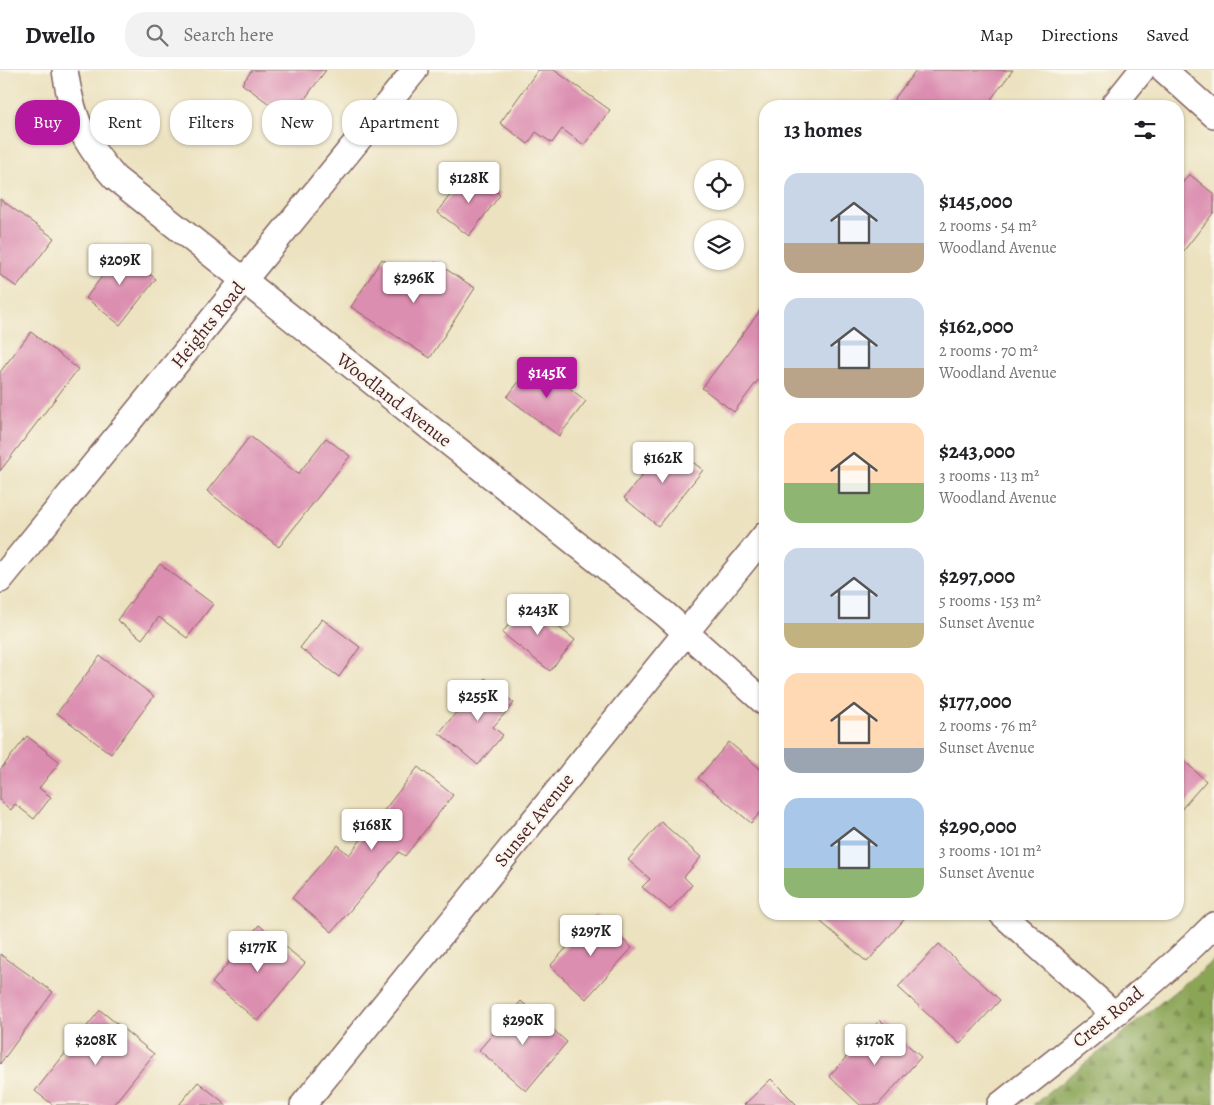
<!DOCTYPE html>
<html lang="en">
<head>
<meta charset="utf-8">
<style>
  body { margin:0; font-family:Alegreya,serif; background:#f2f2f2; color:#202124; height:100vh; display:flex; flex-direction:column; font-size:19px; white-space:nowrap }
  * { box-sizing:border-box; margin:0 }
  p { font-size:16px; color:#757577 }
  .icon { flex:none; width:28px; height:28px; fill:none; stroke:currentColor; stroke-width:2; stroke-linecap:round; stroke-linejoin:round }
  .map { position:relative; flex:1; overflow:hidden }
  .drawer { position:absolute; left:759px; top:30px; width:425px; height:820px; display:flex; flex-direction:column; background:#fff; border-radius:20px; box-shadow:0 1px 4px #0004 }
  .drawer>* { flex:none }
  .guide { position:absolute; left:15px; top:30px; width:475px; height:45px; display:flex; gap:10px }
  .controls { position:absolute; left:694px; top:90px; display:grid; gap:10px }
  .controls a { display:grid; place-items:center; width:50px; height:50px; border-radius:50%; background:#fff; box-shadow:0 1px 4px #0004; font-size:25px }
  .price { position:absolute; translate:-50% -42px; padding:0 11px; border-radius:5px; background:#fff; color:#222; font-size:16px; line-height:32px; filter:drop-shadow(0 1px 2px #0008) }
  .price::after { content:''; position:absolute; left:50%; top:30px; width:15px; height:11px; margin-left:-8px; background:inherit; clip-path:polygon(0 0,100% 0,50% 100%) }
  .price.on { background:#b5179e; color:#fff }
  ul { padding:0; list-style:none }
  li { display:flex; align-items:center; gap:15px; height:125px; padding:0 25px }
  li span { display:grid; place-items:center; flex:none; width:140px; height:100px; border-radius:15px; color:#555 }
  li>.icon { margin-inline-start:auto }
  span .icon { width:60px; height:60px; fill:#fffc; stroke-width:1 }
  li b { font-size:21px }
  h2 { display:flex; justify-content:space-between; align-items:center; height:60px; padding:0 25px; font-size:21px }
  .tag { padding:0 18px; border-radius:20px; background:#fff; box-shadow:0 1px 4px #0004; font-size:18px; line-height:45px }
  .tag.on { background:#b5179e; color:#fff }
  header { display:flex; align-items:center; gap:30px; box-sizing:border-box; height:70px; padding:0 25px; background:#fff; border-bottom:1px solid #e0e0e0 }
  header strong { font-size:24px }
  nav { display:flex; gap:28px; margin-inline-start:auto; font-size:18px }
  .search { width:350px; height:45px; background:#f2f2f2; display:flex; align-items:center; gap:12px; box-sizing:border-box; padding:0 18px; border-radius:20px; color:#757577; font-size:19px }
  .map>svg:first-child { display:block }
  .forest { fill:url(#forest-firs); stroke:#6a6240 }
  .building { fill:#dc8eb0 }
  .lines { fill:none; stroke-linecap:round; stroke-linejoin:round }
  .minor-casing { stroke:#83635f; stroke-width:28 }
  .minor { stroke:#fff; stroke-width:25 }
  .labels { text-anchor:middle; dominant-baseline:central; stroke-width:5; stroke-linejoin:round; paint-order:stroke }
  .street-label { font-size:19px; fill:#4a1f2b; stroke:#fbf7ec }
</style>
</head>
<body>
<header>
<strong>Dwello</strong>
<div class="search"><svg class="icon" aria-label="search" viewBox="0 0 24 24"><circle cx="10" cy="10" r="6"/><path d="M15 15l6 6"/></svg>Search here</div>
<nav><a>Map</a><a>Directions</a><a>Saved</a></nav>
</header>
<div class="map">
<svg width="1214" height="1035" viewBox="0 0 1214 1035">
  <defs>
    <pattern id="forest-firs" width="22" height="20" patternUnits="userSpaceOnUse" patternTransform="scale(1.25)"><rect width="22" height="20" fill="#8ba556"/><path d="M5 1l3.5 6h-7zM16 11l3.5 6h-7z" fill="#748647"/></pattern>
  </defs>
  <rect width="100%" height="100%" fill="#fbf7ec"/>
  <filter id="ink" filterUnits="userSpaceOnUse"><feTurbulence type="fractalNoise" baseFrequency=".02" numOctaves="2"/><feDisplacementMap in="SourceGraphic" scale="10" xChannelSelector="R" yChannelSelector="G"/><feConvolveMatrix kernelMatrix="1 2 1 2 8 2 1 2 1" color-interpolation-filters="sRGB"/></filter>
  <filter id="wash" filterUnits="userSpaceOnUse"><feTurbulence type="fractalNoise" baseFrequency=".0096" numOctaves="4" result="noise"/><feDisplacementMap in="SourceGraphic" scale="20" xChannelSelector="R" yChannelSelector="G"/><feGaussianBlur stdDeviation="1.12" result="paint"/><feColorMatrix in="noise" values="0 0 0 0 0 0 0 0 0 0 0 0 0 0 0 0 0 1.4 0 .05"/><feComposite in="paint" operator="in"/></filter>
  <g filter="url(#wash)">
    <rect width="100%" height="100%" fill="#ece2c0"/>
    <polygon class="forest" points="1214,890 1214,1035 1033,1035"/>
    <g id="blocks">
      <g class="building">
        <polygon points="252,0 326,0 290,49 242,14"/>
        <polygon points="538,0 554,0 610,40 584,75 562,59 552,73 536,62 528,74 500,53"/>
        <polygon points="916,0 1013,0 986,36 889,36"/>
        <polygon points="469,101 500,125 469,166 437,142"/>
        <polygon points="1189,104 1214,124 1214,142 1178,188 1178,119"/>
        <polygon points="0,129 54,168 17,217 0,205"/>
        <polygon points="114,177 156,209 120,255 86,228 103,205 96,200"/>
        <polygon points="382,189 421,214 435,192 475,218 430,288 351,237"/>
        <polygon points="765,234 765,301 734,342 702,318"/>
        <polygon points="31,262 78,299 0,401 0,302"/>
        <polygon points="535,291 586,331 559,366 507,327"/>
        <polygon points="250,366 298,404 326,368 350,386 279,477 207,421"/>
        <polygon points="668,373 703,400 658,456 624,428"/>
        <polygon points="160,494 213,534 187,568 159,547 142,569 117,550"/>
        <polygon points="527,532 575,570 550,601 502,563"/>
        <polygon points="322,549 360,577 339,607 300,578"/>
        <polygon points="100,586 154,626 111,684 57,643"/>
        <polygon points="485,608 514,633 493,657 503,665 478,695 439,663"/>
        <polygon points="27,666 60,692 39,718 51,727 34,749 15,734 11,740 0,731 0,700"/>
        <polygon points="729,672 765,703 765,737 751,753 698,708"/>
        <polygon points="1178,685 1206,711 1178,743"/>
        <polygon points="418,697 453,725 405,786 399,782 332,862 292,828 337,775 349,785"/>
        <polygon points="661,752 701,787 684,807 692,815 670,840 642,817 650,809 628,790"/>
        <polygon points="812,844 909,844 867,892"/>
        <polygon points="596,845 632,878 586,929 550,896"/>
        <polygon points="259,855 305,893 258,951 212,913"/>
        <polygon points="939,874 1000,930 960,974 898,917"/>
        <polygon points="0,884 53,922 0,994"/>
        <polygon points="521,931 567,972 526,1021 479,980"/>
        <polygon points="100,940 154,984 113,1035 53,1035 35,1021"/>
        <polygon points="880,950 921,987 878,1035 860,1035 829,1006"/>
        <polygon points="771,1009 797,1035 744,1035"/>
        <polygon points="198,1012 227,1035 179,1035"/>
      </g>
    </g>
  </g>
  <g filter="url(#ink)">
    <use href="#blocks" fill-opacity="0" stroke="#83635f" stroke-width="1"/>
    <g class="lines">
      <g class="minor-casing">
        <g id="minor">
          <path d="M65 0C72 48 83 72 115 108L665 544 765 633"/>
          <polyline points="1164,0 1214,45"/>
          <polyline points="1113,36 1142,0"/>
          <polyline points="0,510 415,0"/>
          <polyline points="1002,844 1113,943"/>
          <polyline points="303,1035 765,465"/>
          <path d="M1000 1035C1072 977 1149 921 1214 855"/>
        </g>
      </g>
      <use href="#minor" class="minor"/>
    </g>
  </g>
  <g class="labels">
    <g class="street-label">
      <text transform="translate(208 255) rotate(-51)">Heights Road</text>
      <text transform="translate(394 330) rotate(38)">Woodland Avenue</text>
      <text transform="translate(534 750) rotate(-51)">Sunset Avenue</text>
      <text transform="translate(1108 947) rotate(-39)">Crest Road</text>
    </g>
  </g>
</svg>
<div class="controls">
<a><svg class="icon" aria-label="locate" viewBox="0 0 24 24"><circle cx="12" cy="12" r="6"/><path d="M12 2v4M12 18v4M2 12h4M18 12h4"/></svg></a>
<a><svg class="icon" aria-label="layers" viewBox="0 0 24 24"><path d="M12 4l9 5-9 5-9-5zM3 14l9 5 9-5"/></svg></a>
</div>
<b class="price" style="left:469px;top:134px">$128K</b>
<b class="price" style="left:120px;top:216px">$209K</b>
<b class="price" style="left:414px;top:234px">$296K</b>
<b class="price on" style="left:547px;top:329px">$145K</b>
<b class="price" style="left:663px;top:414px">$162K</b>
<b class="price" style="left:538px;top:566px">$243K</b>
<b class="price" style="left:478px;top:652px">$255K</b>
<b class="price" style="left:372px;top:781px">$168K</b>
<b class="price" style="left:591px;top:887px">$297K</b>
<b class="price" style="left:258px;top:903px">$177K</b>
<b class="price" style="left:523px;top:976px">$290K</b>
<b class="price" style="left:96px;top:996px">$208K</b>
<b class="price" style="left:875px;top:996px">$170K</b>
<div class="guide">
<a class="tag on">Buy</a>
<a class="tag">Rent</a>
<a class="tag">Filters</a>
<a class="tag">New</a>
<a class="tag">Apartment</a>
</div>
<section class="drawer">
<h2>13 homes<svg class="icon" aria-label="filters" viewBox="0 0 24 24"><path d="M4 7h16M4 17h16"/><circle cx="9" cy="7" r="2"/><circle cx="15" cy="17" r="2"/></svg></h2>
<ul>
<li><span style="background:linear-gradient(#c9d6e8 70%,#b9a48a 0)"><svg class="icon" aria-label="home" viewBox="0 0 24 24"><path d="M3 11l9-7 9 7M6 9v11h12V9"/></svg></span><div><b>$145,000</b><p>2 rooms · 54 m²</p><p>Woodland Avenue</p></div></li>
<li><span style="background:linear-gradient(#c9d6e8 70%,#b9a48a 0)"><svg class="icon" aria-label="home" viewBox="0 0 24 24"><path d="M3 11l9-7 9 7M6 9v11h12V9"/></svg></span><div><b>$162,000</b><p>2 rooms · 70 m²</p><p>Woodland Avenue</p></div></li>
<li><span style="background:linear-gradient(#ffd9b3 60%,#8fb573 0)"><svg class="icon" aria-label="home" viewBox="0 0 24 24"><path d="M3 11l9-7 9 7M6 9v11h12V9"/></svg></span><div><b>$243,000</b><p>3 rooms · 113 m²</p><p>Woodland Avenue</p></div></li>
<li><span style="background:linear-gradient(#c9d6e8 75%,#c2b280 0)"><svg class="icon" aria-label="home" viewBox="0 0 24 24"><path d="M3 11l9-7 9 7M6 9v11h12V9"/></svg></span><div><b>$297,000</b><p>5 rooms · 153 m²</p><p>Sunset Avenue</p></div></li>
<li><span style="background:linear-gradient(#ffd9b3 75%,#9aa5b1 0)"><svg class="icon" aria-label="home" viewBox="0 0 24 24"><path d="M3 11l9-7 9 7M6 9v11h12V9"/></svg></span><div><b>$177,000</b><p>2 rooms · 76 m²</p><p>Sunset Avenue</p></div></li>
<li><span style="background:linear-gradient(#a9c7e8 70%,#8fb573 0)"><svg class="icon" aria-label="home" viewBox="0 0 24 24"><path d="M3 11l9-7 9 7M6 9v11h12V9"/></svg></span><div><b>$290,000</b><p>3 rooms · 101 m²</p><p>Sunset Avenue</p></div></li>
</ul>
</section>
</div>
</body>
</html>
